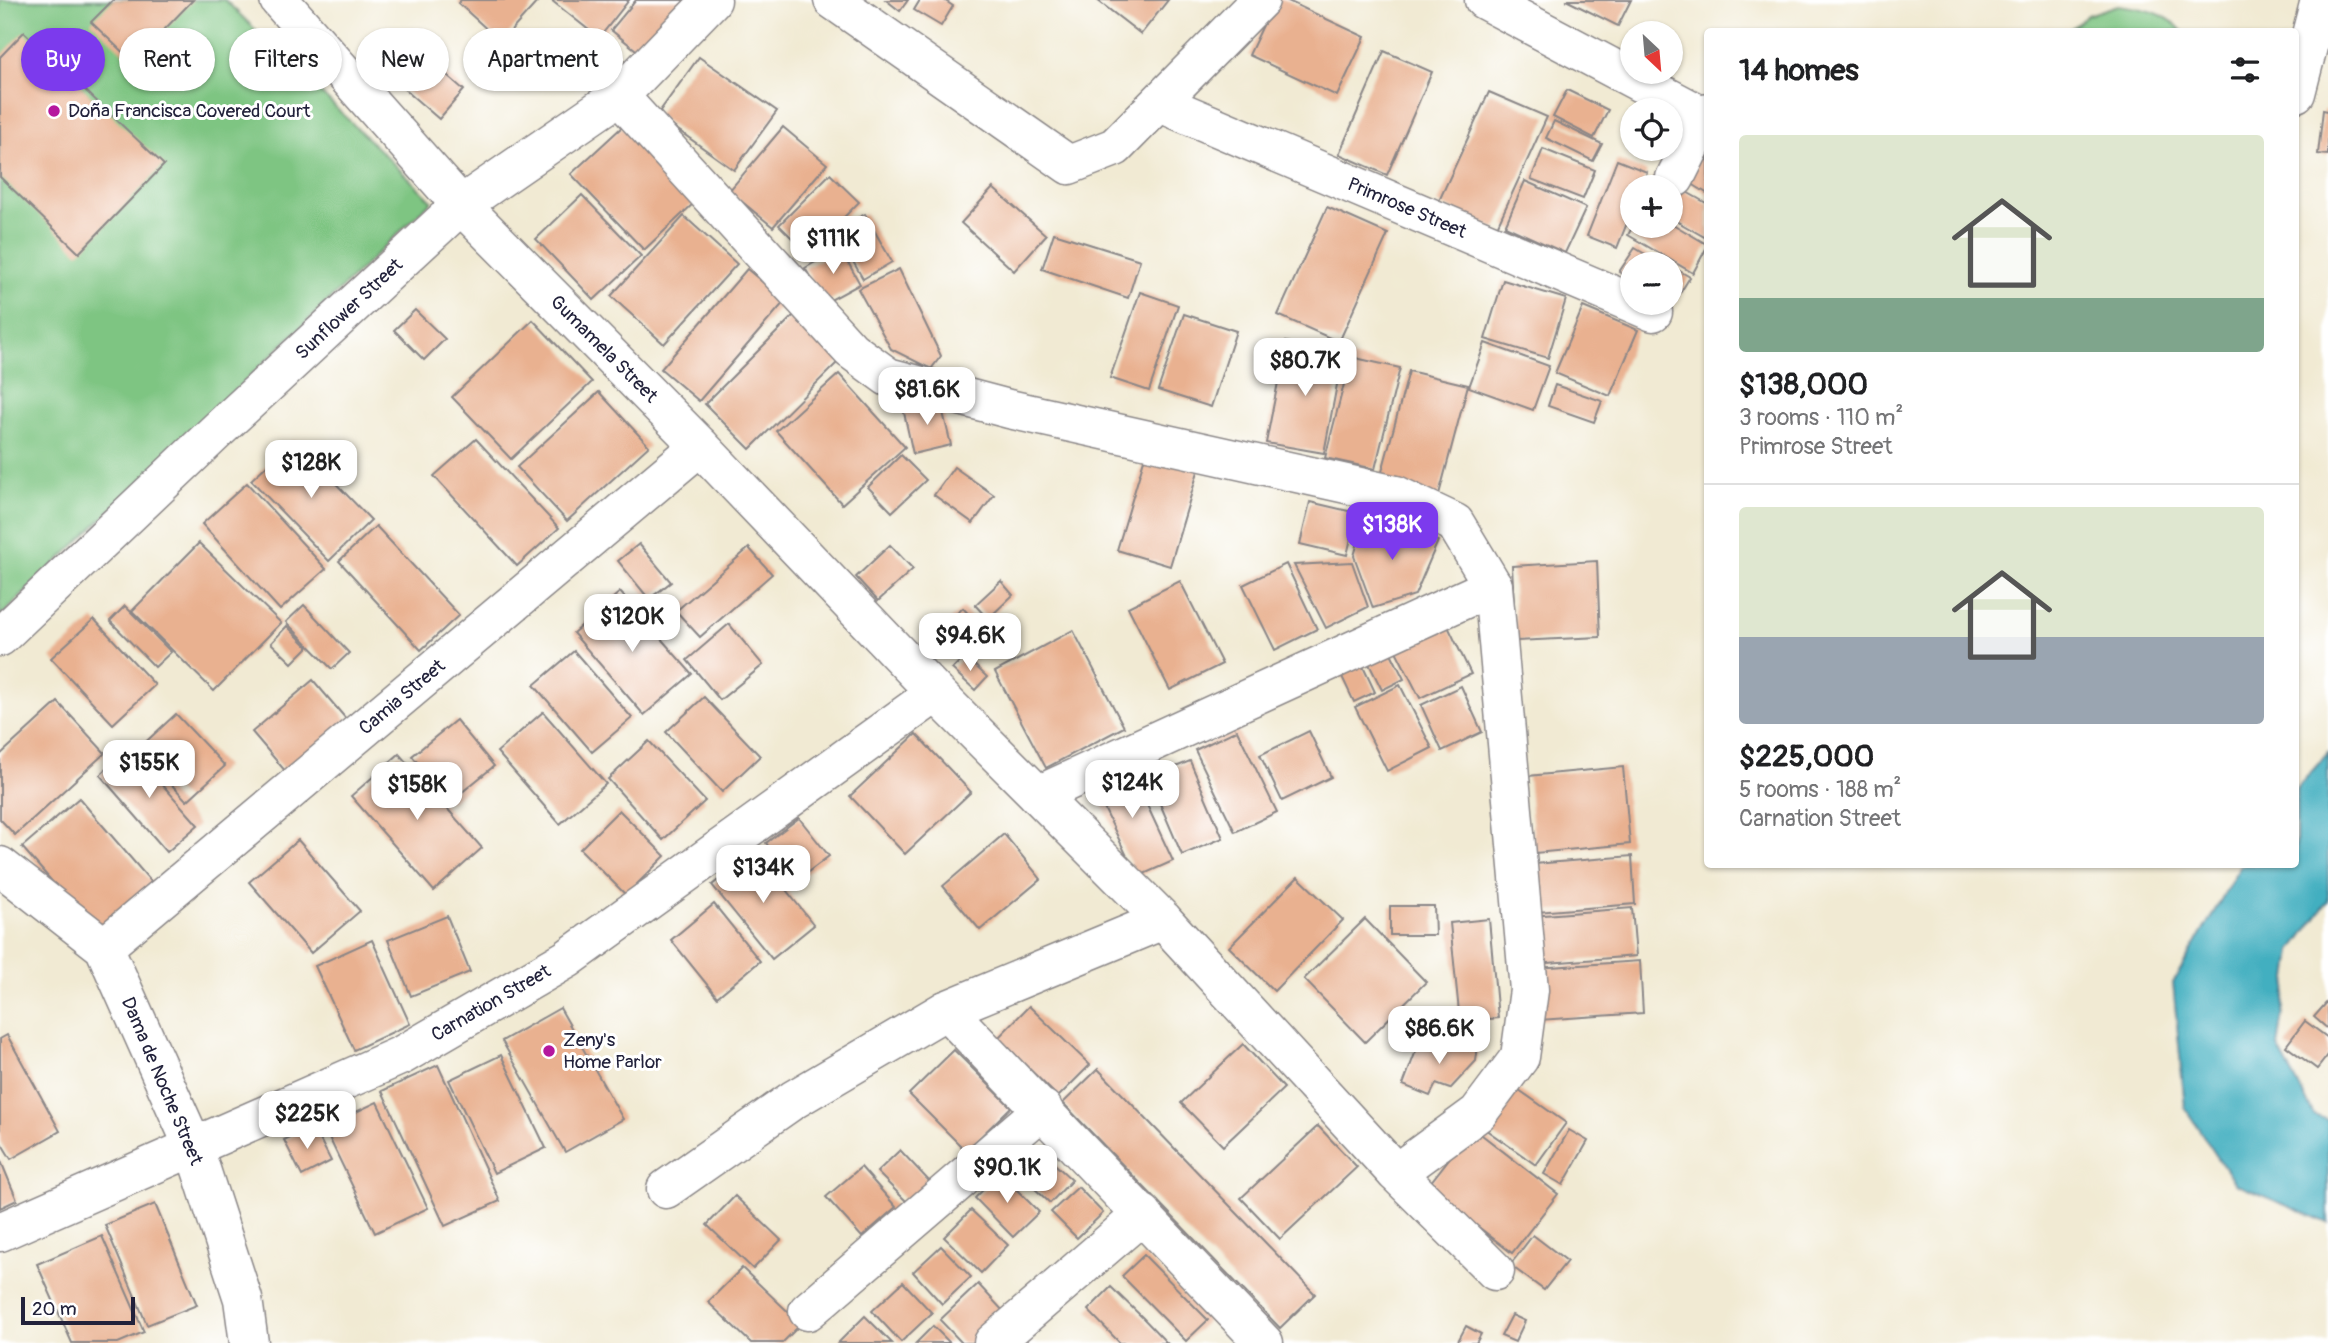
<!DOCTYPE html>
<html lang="en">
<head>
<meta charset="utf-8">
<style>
  body { margin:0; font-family:Pangolin,sans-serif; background:#f6f6f6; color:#202124; height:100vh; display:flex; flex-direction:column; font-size:26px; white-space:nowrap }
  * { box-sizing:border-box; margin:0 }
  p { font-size:23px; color:#757577 }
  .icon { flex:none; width:38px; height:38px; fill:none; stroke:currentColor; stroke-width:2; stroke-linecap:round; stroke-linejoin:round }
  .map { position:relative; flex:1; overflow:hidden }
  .panel { position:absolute; left:1704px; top:28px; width:595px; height:840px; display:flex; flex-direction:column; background:#fff; border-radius:7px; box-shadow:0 2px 5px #0004 }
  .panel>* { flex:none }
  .top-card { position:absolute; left:21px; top:28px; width:665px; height:63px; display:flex; gap:14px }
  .needle { width:46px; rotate:154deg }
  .tools { position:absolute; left:1620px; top:21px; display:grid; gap:14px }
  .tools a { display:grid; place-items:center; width:63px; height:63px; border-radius:50%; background:#fff; box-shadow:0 2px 5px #0004; font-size:35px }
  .scale { position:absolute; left:21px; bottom:18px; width:114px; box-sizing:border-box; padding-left:7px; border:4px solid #22223b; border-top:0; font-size:19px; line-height:24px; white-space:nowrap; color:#22223b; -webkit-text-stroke:5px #fff; paint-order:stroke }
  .price { position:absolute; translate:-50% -60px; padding:0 16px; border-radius:14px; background:#fff; color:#222; font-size:23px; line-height:46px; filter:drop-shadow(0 2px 4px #0008) }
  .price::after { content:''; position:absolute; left:50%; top:42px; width:21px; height:16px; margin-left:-10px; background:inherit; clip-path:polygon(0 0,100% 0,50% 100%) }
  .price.selected { background:#7c3aed; color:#fff }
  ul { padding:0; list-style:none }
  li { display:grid; align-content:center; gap:14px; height:371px; padding:0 35px }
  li+li { border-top:2px solid #e0e0e0 }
  li span { display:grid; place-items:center; height:217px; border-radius:7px; color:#555 }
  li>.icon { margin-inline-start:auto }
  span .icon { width:126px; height:126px; fill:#fffc; stroke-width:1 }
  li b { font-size:30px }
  h2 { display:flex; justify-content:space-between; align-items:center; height:84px; padding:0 35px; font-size:30px }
  .tag { padding:0 24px; border-radius:32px; background:#fff; box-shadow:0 2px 5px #0004; font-size:24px; line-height:63px }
  .tag.selected { background:#7c3aed; color:#fff }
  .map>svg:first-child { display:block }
  .green { fill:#7ec582; stroke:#50745e; stroke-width:2 }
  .water { fill:#42afc0; stroke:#32687e; stroke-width:2 }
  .building { fill:#e9b190 }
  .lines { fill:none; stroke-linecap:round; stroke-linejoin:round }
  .minor-casing { stroke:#8a8687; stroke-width:41 }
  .minor { stroke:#fff; stroke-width:38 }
  .poi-dot { fill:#b5179e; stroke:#fff; stroke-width:2.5 }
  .labels { text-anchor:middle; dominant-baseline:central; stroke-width:6; stroke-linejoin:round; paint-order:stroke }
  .poi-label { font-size:19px; fill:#22223b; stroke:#fff; text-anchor:start }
  .street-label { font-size:19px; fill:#22223b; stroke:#fff }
</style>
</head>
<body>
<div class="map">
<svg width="2328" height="1343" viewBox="0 0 2328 1343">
  <rect width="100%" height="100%" fill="#fff"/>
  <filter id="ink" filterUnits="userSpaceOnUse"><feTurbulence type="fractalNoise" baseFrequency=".0143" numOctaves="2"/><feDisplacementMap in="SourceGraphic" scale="14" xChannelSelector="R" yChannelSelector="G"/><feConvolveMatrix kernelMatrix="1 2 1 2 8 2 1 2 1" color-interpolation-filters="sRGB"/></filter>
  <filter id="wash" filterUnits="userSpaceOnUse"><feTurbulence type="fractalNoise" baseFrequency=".00686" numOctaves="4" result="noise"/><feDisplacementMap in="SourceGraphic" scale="28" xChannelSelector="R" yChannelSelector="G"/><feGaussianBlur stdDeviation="1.57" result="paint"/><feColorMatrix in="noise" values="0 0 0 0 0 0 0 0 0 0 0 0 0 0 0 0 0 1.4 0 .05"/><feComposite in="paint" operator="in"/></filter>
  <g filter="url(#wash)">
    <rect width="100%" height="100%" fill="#f1ead3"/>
    <g class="green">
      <polygon points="0,0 225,0 432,201 0,617"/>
      <path d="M2118 5C2143 8 2166 12 2182 31H2068L2088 15Z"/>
    </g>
    <polygon class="water" points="2328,753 2328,901 2292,951 2278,1047 2314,1115 2328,1120 2328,1223 2235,1184 2185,1108 2173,983 2241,865 2296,864 2296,789"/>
    <g id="blocks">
      <g class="building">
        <polygon points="113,0 193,0 133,62 91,22"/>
        <polygon points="461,0 539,0 501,42 458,3"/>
        <polygon points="551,0 629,0 599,38"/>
        <polygon points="636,0 693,0 645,57 611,30"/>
        <polygon points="886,0 908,0 900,11"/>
        <polygon points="920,0 944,0 953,6 941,26 914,10"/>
        <polygon points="1097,0 1168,0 1141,34"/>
        <polygon points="1275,0 1286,0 1365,37 1337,96 1249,55"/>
        <polygon points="1566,0 1631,0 1618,26"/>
        <polygon points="24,32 164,165 79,253 0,177 0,57"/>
        <polygon points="1384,51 1432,72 1387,175 1339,154"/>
        <polygon points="422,53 464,90 439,119 396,82"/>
        <polygon points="699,57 777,111 734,170 657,115"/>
        <polygon points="1567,90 1608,110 1594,138 1553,117"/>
        <polygon points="1489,92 1547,117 1496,229 1438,203"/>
        <polygon points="2323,110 2328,111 2328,155 2318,154"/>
        <polygon points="1554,121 1602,144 1593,161 1546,138"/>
        <polygon points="622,127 694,203 644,250 571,174"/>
        <polygon points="783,127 827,164 773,227 729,191"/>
        <polygon points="1708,135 1708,194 1681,177"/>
        <polygon points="1543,149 1595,170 1583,199 1531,179"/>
        <polygon points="1617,160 1647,172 1641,187 1633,187 1633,208 1617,248 1587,236"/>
        <polygon points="830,174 859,202 808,254 779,225"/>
        <polygon points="1656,175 1708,204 1708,239 1671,218 1671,187 1649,187"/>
        <polygon points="1525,181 1586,208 1565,253 1505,226"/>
        <polygon points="993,188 1046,235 1014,271 961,223"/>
        <polygon points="582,195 641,256 594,300 536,239"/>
        <polygon points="1327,207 1388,234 1339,342 1278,315"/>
        <polygon points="865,214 892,262 863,279 835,230"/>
        <polygon points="684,216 737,264 664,344 611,296"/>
        <polygon points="1671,223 1708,245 1693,273 1628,235 1633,226 1671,226"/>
        <polygon points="1054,233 1140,260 1128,298 1042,269"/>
        <polygon points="840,248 860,284 825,303 805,268"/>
        <polygon points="1635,248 1655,260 1653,264 1633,264 1633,281 1619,272"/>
        <polygon points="1671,266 1690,277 1671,308 1662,303 1671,303"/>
        <polygon points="747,269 785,301 699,401 661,369"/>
        <polygon points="899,269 941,356 931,369 891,349 858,289"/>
        <polygon points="1503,280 1566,299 1548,358 1485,339"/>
        <polygon points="1140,292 1178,305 1149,391 1110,378"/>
        <polygon points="1583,307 1638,330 1610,396 1555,373"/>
        <polygon points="415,310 445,339 424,360 394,330"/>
        <polygon points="797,312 843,357 750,449 705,404"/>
        <polygon points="1184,314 1236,331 1211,407 1158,390"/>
        <polygon points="533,320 592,382 511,459 452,397"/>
        <polygon points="1286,342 1343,353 1324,453 1266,443"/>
        <polygon points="1485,343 1549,366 1533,410 1469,387"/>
        <polygon points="1351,357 1400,368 1375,469 1325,458"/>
        <polygon points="1409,371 1468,385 1438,498 1379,483"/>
        <polygon points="839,374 905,447 842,504 776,431"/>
        <polygon points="1555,385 1602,401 1594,422 1548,406"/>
        <polygon points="599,392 649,446 567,521 517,467"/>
        <polygon points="940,400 951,445 913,454 903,408"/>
        <polygon points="476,439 559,528 517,566 434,476"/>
        <polygon points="294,440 371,520 329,561 251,480"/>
        <polygon points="1146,453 1199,468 1170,566 1117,550"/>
        <polygon points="901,455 926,480 892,512 868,487"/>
        <polygon points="954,467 994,495 973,523 934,495"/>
        <polygon points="247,483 326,569 280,610 202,524"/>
        <polygon points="1310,502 1357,513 1347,555 1300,544"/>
        <polygon points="1365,518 1438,541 1415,595 1373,608 1354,556"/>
        <polygon points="376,526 459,615 421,650 339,561"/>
        <polygon points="199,543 281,623 214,691 132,611"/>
        <polygon points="639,544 671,582 649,599 618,561"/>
        <polygon points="890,545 913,569 878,601 856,577"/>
        <polygon points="749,548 772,574 700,637 676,611"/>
        <polygon points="1597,561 1600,637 1516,641 1512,566"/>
        <polygon points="1352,562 1368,607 1326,628 1294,565"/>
        <polygon points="1286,564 1317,629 1275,650 1243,585"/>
        <polygon points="1001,581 1013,595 988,619 975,605"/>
        <polygon points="1180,581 1222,664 1170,690 1128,607"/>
        <polygon points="620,592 692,674 644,715 573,633"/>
        <polygon points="304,605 349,653 332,669 286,622"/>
        <polygon points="125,606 171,652 155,667 110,621"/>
        <polygon points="963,608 979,626 943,656 928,639"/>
        <polygon points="1444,618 1471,674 1420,698 1392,643"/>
        <polygon points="94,619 155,685 113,724 51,658"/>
        <polygon points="729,624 763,665 720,700 687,660"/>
        <polygon points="287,626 308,647 292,663 271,643"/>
        <polygon points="1073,630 1124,727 1046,768 995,672"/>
        <polygon points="1384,639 1404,679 1382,690 1362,650"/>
        <polygon points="574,651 632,718 592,752 534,685"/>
        <polygon points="965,656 987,677 975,690 952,669"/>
        <polygon points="1358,656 1375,692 1354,702 1337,666"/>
        <polygon points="313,680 347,720 286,772 252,732"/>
        <polygon points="1400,685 1432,748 1387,771 1355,707"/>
        <polygon points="1461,686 1482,732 1442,751 1421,705"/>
        <polygon points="704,697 760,756 722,792 666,732"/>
        <polygon points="58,702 105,753 15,835 0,819 0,755"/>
        <polygon points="543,712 606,784 560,824 497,752"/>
        <polygon points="176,714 225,766 187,801 138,749"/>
        <polygon points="456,720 494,766 450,802 412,756"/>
        <polygon points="1237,730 1277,812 1235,832 1195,750"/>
        <polygon points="1309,731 1331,777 1282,801 1260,755"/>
        <polygon points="916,734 971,792 905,854 850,796"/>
        <polygon points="649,741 705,801 663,840 608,779"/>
        <polygon points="130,748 198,825 167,852 100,775"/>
        <polygon points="399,754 482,848 434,891 351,796"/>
        <polygon points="1190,761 1223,838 1182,855 1149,778"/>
        <polygon points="1128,764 1173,861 1137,877 1091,781"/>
        <polygon points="1623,767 1630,844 1535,853 1528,776"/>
        <polygon points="79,798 160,892 103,940 22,847"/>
        <polygon points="619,810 665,856 626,895 580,849"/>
        <polygon points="799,818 829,856 796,881 766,843"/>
        <polygon points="1004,834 1041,879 980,930 943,886"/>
        <polygon points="298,840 360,911 311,953 249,882"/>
        <polygon points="755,851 814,925 772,959 712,885"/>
        <polygon points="1632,856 1635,904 1525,913 1522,865"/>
        <polygon points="1298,877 1343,920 1274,991 1229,947"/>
        <polygon points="714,904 760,961 717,997 671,940"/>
        <polygon points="1390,906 1434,906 1435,935 1390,935"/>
        <polygon points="1632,908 1636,956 1535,964 1532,916"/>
        <polygon points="447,916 470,972 411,996 388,940"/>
        <polygon points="1365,919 1426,982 1365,1042 1304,979"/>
        <polygon points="1489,919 1498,1018 1460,1022 1450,923"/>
        <polygon points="372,940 410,1024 354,1050 315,966"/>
        <polygon points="1640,961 1643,1013 1539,1020 1536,968"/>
        <polygon points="2328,1001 2328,1029 2314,1017"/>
        <polygon points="1029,1006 1090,1065 1058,1097 998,1038"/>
        <polygon points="560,1008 623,1119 565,1152 502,1041"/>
        <polygon points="2305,1021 2328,1038 2328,1055 2317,1069 2286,1046"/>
        <polygon points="7,1035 60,1131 11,1159 0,1141 0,1039"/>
        <polygon points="1419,1043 1478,1045 1476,1061 1450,1089 1436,1084 1430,1096 1403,1085"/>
        <polygon points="1243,1044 1284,1088 1223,1146 1181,1103"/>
        <polygon points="954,1050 1011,1107 966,1151 909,1094"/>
        <polygon points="501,1055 546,1148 494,1173 449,1080"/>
        <polygon points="438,1065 500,1201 445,1226 382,1091"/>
        <polygon points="1098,1069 1315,1294 1280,1328 1063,1103"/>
        <polygon points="1512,1085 1566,1123 1536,1165 1482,1127"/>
        <polygon points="377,1102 428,1208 375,1233 324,1127"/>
        <polygon points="313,1126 331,1161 302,1176 284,1140"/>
        <polygon points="1318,1126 1357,1167 1280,1239 1241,1198"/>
        <polygon points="1473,1128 1558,1194 1512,1253 1427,1187"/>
        <polygon points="1569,1130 1588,1141 1563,1185 1544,1174"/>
        <polygon points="1035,1146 1072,1180 1050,1203 1014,1169"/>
        <polygon points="900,1150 930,1182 908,1203 877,1172"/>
        <polygon points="0,1159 17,1200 0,1208"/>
        <polygon points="861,1167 896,1207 862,1237 826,1197"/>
        <polygon points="1000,1173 1039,1212 1013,1237 975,1198"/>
        <polygon points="1078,1187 1103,1213 1077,1238 1051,1212"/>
        <polygon points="735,1196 781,1240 753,1269 707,1225"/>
        <polygon points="155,1204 197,1305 147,1325 105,1225"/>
        <polygon points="971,1210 1008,1245 981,1273 944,1237"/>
        <polygon points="1533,1235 1567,1261 1544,1290 1510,1265"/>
        <polygon points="102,1236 144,1332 118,1343 72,1343 37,1264"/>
        <polygon points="941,1246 971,1277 942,1304 913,1272"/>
        <polygon points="1144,1255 1208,1320 1186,1341 1122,1276"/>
        <polygon points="742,1268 801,1324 782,1343 751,1343 708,1302"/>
        <polygon points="903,1282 932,1313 901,1342 872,1311"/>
        <polygon points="978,1284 1005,1313 974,1343 962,1343 940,1320"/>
        <polygon points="1111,1287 1142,1317 1167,1343 1120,1343 1118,1341 1088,1310"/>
        <polygon points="1512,1315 1525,1321 1515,1342 1501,1336"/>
        <polygon points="865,1316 892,1343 838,1343"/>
        <polygon points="933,1326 950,1343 916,1343"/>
        <polygon points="1466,1326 1481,1334 1476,1343 1457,1343"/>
      </g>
    </g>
  </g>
  <g filter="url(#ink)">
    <use href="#blocks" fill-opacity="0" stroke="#8a8687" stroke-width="2"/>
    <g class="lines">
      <g class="minor-casing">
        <g id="minor">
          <polyline points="279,0 461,205 700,446 936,693 1163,920 1396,1173 1495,1271"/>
          <polyline points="833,0 1069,165 1115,147 1260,0"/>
          <polyline points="1484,0 1705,117"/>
          <polyline points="2296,93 2320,0"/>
          <polyline points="619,96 851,350 888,377 1009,409 1396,495 1455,523 1493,586 1529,990 1520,1057 1478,1113 1396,1173"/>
          <polyline points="1160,103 1653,312"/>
          <polyline points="1675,178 1708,112"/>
          <polyline points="0,637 219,429 461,205 619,96 712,0"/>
          <polyline points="1038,795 1493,586"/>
          <polyline points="0,866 104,947 194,1148 243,1299 249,1343"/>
          <polyline points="104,947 700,446"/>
          <polyline points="946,1010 1264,1343"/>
          <polyline points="666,1189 793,1100 946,1010 1163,920"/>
          <polyline points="0,1232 402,1055 567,959 936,693"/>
          <polyline points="808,1311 1043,1109"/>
          <polyline points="993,1343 1143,1214"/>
        </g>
      </g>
      <use href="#minor" class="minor"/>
    </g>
  </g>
  <g class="poi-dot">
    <circle cx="54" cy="111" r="7"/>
    <circle cx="549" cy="1051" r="7"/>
  </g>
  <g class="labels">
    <g class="poi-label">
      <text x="68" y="111">Doña Francisca Covered Court</text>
      <text x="563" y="1040">Zeny's<tspan x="563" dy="22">Home Parlor</tspan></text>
    </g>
    <g class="street-label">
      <text transform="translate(1407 208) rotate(23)">Primrose Street</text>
      <text transform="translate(349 309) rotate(-43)">Sunflower Street</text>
      <text transform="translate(604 349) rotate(45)">Gumamela Street</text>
      <text transform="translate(402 697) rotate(-40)">Camia Street</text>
      <text transform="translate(491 1003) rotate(-30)">Carnation Street</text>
      <text transform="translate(162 1081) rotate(67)">Dama de Noche Street</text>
    </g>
  </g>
</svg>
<div class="tools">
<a><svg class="needle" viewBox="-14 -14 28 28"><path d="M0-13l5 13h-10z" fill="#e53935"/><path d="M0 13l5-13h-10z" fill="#757577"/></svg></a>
<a><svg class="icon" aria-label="locate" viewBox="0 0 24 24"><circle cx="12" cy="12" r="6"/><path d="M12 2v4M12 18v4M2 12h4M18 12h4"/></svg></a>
<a>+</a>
<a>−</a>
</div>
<div class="scale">20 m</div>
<b class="price" style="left:833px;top:276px">$111K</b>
<b class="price" style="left:1305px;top:398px">$80.7K</b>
<b class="price" style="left:927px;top:427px">$81.6K</b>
<b class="price" style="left:311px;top:500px">$128K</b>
<b class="price selected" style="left:1392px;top:562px">$138K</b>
<b class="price" style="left:632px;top:654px">$120K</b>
<b class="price" style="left:970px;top:673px">$94.6K</b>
<b class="price" style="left:149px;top:800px">$155K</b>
<b class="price" style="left:1132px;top:820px">$124K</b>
<b class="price" style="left:417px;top:822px">$158K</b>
<b class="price" style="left:763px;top:905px">$134K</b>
<b class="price" style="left:1439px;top:1066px">$86.6K</b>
<b class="price" style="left:307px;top:1151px">$225K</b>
<b class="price" style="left:1007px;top:1205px">$90.1K</b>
<div class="top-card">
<a class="tag selected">Buy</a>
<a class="tag">Rent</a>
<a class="tag">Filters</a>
<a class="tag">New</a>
<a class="tag">Apartment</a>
</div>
<section class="panel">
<h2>14 homes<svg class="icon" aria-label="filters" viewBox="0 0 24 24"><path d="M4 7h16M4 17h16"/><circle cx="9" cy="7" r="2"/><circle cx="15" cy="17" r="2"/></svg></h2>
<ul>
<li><span style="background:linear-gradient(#dfe7d0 75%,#7fa58c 0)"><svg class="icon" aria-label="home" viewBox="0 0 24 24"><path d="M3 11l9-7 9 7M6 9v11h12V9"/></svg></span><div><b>$138,000</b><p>3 rooms · 110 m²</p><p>Primrose Street</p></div></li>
<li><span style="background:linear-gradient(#dfe7d0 60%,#9aa5b1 0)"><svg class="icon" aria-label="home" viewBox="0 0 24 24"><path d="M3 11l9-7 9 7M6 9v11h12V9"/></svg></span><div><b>$225,000</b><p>5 rooms · 188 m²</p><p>Carnation Street</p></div></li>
</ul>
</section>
</div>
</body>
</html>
